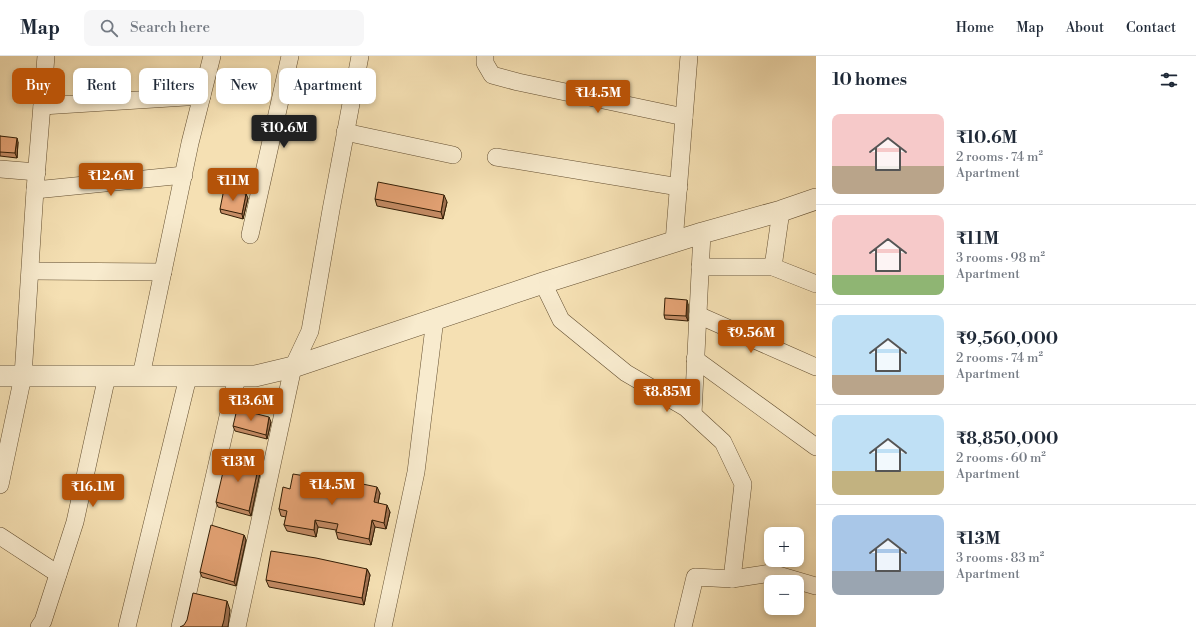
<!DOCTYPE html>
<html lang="en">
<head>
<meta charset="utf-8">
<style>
  body { margin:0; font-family:"Libre Bodoni",serif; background:#f6f6f7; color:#1f2937; height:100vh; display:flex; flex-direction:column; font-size:15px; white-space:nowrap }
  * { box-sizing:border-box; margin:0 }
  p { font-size:13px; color:#747a83 }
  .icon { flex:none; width:22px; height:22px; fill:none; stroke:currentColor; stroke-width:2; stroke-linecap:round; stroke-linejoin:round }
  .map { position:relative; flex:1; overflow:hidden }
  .sheet { display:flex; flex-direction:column; background:#fff; width:380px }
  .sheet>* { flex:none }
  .hud { position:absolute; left:12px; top:12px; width:380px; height:36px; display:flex; gap:8px }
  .fabs { position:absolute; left:764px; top:471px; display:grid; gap:8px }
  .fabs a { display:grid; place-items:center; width:40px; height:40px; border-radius:8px; background:#fff; box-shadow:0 2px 6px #0003; font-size:20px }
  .price { position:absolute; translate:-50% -34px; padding:0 9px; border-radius:4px; background:#b45309; color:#fff; font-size:13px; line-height:26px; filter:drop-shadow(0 1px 2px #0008) }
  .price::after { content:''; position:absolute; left:50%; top:24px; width:12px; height:9px; margin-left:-6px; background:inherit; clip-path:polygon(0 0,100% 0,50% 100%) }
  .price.selected { background:#222; color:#fff }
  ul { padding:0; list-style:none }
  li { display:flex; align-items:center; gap:12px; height:100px; padding:0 16px }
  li+li { border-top:1px solid #e0e1e3 }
  li span { display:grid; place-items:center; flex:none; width:112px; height:80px; border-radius:8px; color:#555 }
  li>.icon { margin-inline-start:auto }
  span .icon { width:48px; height:48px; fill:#fffc; stroke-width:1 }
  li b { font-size:17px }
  h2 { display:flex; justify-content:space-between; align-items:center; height:48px; padding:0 16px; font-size:17px }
  .pill { padding:0 14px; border-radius:8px; background:#fff; box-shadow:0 2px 6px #0003; font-size:14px; line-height:36px }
  .pill.selected { background:#b45309; color:#fff }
  header { display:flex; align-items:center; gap:24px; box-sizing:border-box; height:56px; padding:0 20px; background:#fff; border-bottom:1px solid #e0e1e3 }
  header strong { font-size:19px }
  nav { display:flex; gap:22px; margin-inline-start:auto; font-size:14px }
  .search { width:280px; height:36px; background:#f6f6f7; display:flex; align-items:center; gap:10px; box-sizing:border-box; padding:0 14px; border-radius:8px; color:#747a83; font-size:15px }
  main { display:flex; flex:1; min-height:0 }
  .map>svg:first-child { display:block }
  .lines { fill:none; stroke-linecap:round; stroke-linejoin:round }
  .minor-casing { stroke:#634e30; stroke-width:18 }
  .tertiary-casing { stroke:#634e30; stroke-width:22 }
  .minor { stroke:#f8ebce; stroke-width:17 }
  .tertiary { stroke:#f8ebce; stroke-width:21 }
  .wall { fill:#c58c65; stroke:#321d05 }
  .shaded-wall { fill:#a07252; stroke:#321d05 }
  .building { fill:#e5a375; stroke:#321d05 }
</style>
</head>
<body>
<header>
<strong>Map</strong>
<div class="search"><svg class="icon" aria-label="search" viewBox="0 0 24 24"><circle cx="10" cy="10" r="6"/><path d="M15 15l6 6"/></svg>Search here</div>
<nav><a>Home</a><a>Map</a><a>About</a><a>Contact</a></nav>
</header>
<main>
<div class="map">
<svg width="816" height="571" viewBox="0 0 816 571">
  <rect width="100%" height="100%" fill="#f5e0b3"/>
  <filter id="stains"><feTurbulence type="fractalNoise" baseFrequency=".005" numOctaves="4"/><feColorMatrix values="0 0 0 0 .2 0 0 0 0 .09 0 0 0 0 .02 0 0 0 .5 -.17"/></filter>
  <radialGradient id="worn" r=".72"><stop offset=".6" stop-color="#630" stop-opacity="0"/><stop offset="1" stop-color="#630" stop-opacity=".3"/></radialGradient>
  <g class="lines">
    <g class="minor-casing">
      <g id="minor">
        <polyline points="485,0 485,7 492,19 518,26 684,61"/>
        <polyline points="42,50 202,40"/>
        <polyline points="345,76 453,99"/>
        <polyline points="496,101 679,131"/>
        <polyline points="0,113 37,116"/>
        <polyline points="35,134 184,119"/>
        <polyline points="250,179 290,0"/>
        <polyline points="674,186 689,0"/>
        <polyline points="700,211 773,211 816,228"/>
        <polyline points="773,211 781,155"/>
        <polyline points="31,215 163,216"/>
        <polyline points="543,227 561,264 626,317 686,352 723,386 743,428 732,523"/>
        <polyline points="698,259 816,311"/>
        <polyline points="695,303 816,391"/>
        <polyline points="141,320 190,87 212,0"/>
        <polyline points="693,358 702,177"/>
        <polyline points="0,429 23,320 35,134 46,0"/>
        <polyline points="0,480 58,518"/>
        <polyline points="39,571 43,565 75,466 107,320"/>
        <polyline points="127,571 188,321"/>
        <polyline points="180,571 237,321"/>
        <polyline points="237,571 293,311 310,275 331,154 360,0"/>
        <polyline points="383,571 416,416 435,263"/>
        <polyline points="683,571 695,521 732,523 771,517 816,530"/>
      </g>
    </g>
    <g class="tertiary-casing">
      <polyline id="tertiary" points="0,320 255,320 293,311 543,227 702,177 781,155 816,143"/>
    </g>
    <use href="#minor" class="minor"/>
    <use href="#tertiary" class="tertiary"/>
  </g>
  <g class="wall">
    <polygon points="0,80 18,86 17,102 0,100"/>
    <polygon points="248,142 243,163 221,157 220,153"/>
    <polygon points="375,143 447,146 443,163 377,150"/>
    <polygon points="688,248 688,265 665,263 664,259"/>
    <polygon points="271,366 267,383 235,375 233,370"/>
    <polygon points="259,408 261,412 251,460 218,451 216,446"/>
    <polygon points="324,423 327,430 326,432 346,436 380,437 378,447 390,456 386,473 375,471 371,489 338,483 336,476 336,474 318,471 316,481 287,475 284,469 286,461 281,460 279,453 290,433"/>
    <polygon points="244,479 246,484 236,530 202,521 200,516"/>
    <polygon points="367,513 370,519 364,549 269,531 266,524"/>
  </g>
  <g class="shaded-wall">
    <polygon points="17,82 18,86 17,102 15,97"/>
    <polygon points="246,138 248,142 243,163 242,158"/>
    <polygon points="444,139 447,146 443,163 441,156"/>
    <polygon points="687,244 688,248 688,265 686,260"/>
    <polygon points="269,361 271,366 267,383 266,379"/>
    <polygon points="259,408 261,412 251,460 249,455"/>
    <polygon points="324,423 327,430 325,438 323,431"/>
    <polygon points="377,431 380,437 377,453 374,446"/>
    <polygon points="387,449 390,456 386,473 384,467"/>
    <polygon points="315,464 318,471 316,481 314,474"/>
    <polygon points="372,464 375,471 371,489 369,483"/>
    <polygon points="244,479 246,484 236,530 234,526"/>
    <polygon points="367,513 370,519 364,549 362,542"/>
    <polygon points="227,545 230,554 228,571 222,571"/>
  </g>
  <g class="building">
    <polygon points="0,80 17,82 15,97 0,96"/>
    <polygon points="378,126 444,139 441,156 375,143"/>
    <polygon points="224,133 246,138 242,158 220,153"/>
    <polygon points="665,242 687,244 686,260 664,259"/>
    <polygon points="237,353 269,361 266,379 233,370"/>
    <polygon points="227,399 259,408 249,455 216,446"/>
    <polygon points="293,418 324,423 323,431 346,436 348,425 377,431 374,446 387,449 384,467 372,464 369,483 336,476 338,468 315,464 314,474 284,469 287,455 279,453 283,431 290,433"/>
    <polygon points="211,469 244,479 234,526 200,516"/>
    <polygon points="271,495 316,502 367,513 362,542 266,524"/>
    <polygon points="193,537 227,545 224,564 222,571 180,571 184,569 187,564"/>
  </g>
  <rect width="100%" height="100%" filter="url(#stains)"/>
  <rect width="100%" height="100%" fill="url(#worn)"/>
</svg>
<div class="fabs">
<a>+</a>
<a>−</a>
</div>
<b class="price" style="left:598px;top:58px">₹14.5M</b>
<b class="price selected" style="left:284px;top:93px">₹10.6M</b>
<b class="price" style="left:111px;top:141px">₹12.6M</b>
<b class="price" style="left:233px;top:146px">₹11M</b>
<b class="price" style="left:751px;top:298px">₹9.56M</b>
<b class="price" style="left:667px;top:357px">₹8.85M</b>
<b class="price" style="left:251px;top:366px">₹13.6M</b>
<b class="price" style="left:238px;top:427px">₹13M</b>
<b class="price" style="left:332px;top:450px">₹14.5M</b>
<b class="price" style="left:93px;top:452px">₹16.1M</b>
<div class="hud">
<a class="pill selected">Buy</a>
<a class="pill">Rent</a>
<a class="pill">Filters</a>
<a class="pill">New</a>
<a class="pill">Apartment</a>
</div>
</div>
<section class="sheet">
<h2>10 homes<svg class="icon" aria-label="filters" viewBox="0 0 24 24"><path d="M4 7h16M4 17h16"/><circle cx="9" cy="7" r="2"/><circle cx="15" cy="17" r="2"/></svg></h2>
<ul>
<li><span style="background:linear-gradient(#f6c9c9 65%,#b9a48a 0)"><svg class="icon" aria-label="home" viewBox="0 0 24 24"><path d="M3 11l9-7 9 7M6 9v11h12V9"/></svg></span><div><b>₹10.6M</b><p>2 rooms · 74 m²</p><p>Apartment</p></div></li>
<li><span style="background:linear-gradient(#f6c9c9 75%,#8fb573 0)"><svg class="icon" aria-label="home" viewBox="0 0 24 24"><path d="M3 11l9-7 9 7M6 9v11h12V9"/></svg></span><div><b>₹11M</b><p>3 rooms · 98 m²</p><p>Apartment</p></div></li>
<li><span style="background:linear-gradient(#bfe0f5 75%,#b9a48a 0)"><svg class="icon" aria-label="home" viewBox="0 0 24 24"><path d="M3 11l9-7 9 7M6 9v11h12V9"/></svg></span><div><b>₹9,560,000</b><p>2 rooms · 74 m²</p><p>Apartment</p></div></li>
<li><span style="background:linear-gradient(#bfe0f5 70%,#c2b280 0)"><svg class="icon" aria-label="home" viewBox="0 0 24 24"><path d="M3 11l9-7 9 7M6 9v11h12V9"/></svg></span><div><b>₹8,850,000</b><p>2 rooms · 60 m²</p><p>Apartment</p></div></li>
<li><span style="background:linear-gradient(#a9c7e8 70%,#9aa5b1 0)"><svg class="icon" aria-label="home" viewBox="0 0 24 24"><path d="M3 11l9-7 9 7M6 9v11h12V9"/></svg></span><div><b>₹13M</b><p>3 rooms · 83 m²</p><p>Apartment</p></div></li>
</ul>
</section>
</main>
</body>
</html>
